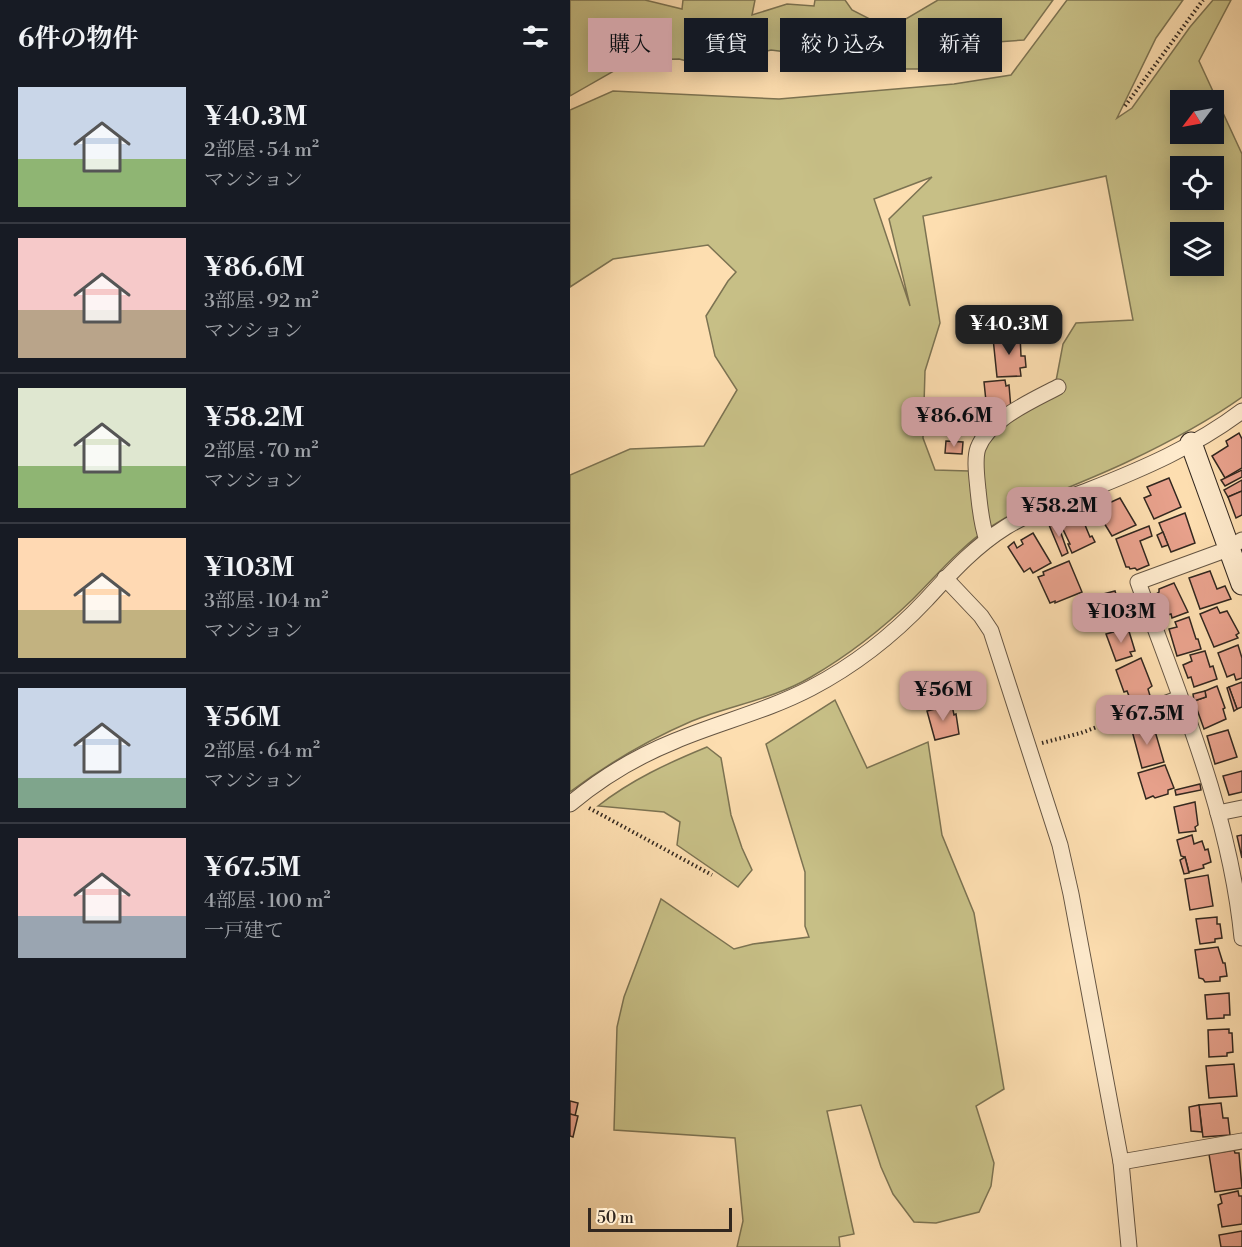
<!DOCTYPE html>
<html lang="ja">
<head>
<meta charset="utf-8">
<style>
  body { margin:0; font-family:"Libre Bodoni","Noto Serif JP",serif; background:#20242c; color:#f1f3f6; height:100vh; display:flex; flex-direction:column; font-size:22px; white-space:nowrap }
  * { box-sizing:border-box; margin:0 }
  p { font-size:20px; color:#9ea1a6 }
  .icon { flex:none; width:33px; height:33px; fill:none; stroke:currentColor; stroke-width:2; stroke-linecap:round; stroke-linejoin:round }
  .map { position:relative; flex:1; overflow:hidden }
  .details { display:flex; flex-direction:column; background:#171b24; width:570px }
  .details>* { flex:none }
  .hud { position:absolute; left:18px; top:18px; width:564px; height:54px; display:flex; gap:12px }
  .needle { width:39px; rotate:238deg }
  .tools { position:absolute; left:600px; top:90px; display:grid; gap:12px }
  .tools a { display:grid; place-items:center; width:54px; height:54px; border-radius:0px; background:#171b24; box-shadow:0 3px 15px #0003; font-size:30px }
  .scale { position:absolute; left:18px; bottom:15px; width:144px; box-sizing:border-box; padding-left:6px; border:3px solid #32271f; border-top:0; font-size:16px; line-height:21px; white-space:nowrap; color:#32271f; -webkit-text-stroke:4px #feeacc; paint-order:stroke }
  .price { position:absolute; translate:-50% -51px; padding:0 14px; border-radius:12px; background:#c59692; color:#111; font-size:20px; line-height:39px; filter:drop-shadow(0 2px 3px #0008) }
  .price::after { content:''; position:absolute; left:50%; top:36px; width:18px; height:14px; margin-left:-9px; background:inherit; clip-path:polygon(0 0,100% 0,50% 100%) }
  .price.on { background:#222; color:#fff }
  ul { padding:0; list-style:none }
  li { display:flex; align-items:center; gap:18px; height:150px; padding:0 18px }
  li+li { border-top:2px solid #363941 }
  li span { display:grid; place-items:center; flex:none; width:168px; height:120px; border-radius:0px; color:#555 }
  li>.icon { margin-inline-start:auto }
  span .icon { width:72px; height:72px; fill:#fffc; stroke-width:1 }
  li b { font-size:26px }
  h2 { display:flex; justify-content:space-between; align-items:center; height:72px; padding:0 18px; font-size:26px }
  .chip { padding:0 21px; border-radius:0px; background:#171b24; box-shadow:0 3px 15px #0003; font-size:21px; line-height:54px }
  .chip.on { background:#c59692; color:#111 }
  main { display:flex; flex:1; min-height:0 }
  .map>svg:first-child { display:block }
  .green { fill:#c7bf86; stroke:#7c7352; stroke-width:1.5; fill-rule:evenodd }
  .building { fill:#e9a28d; stroke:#32271f; stroke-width:1.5 }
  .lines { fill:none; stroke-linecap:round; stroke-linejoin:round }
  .street-casing { stroke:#655543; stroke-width:17 }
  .secondary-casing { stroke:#32271f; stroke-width:23 }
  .path { stroke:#32271f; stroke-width:4; stroke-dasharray:1.5 3; stroke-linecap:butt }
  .street { stroke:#feeacc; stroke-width:15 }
  .secondary { stroke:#feeacc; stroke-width:21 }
</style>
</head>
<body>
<main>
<section class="details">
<h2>6件の物件<svg class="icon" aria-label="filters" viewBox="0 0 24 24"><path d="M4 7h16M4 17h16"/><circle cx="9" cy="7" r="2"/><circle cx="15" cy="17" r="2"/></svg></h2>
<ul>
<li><span style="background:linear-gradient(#c9d6e8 60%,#8fb573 0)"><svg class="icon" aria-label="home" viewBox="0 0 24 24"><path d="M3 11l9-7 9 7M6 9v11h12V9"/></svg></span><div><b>¥40.3M</b><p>2部屋 · 54 m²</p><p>マンション</p></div></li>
<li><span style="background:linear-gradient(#f6c9c9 60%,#b9a48a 0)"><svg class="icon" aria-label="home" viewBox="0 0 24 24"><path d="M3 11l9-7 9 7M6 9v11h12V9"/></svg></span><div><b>¥86.6M</b><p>3部屋 · 92 m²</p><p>マンション</p></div></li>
<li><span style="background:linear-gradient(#dfe7d0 65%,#8fb573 0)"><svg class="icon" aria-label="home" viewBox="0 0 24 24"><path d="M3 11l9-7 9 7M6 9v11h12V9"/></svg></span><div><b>¥58.2M</b><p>2部屋 · 70 m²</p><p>マンション</p></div></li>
<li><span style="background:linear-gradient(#ffd9b3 60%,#c2b280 0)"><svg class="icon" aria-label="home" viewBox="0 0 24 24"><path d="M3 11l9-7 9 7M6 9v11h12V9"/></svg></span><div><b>¥103M</b><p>3部屋 · 104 m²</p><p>マンション</p></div></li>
<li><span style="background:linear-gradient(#c9d6e8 75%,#7fa58c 0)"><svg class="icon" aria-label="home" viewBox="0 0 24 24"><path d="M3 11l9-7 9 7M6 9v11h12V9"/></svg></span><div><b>¥56M</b><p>2部屋 · 64 m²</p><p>マンション</p></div></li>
<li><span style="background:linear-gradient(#f6c9c9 65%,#9aa5b1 0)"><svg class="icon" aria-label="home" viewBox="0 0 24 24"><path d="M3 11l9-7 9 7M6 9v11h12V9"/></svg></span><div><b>¥67.5M</b><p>4部屋 · 100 m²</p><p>一戸建て</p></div></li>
</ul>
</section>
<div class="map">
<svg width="672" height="1247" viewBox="0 0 672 1247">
  <rect width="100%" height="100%" fill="#fddeb0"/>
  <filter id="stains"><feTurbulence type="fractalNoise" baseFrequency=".00333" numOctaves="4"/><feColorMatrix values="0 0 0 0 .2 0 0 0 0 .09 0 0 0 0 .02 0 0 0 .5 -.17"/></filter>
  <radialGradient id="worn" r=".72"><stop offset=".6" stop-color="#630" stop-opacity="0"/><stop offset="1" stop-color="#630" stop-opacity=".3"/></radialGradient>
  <g class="green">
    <polygon points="0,0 75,0 112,9 113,0 185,0 182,15 217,4 244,6 245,0 275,0 282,10 319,29 368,0 483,0 454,40 412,43 352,69 302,69 248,56 201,50 137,66 109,59 63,60 0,96"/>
    <path d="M497 0H613L586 38 547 118 562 108 620 27 643 0H661L629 61 672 154V397C637 422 597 443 557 462 511 484 465 498 422 526 392 545 367 575 342 600 312 629 277 656 241 677 204 699 161 705 122 721 78 740 37 764 0 792V475L60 449 134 446 167 390 145 356 136 316 158 281 166 272 138 245 43 259 0 287V110L43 91 209 99 384 84 441 75ZM610 100H644V134H610ZM610 166H644V200H610ZM536 176 563 320 506 323 493 344 486 381 403 452 399 471 365 470 353 438 355 371 370 323 353 216ZM362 177 319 219 340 306 304 199ZM610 232H644V266H610Z"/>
    <polygon points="265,700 297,768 358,742 372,835 404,913 434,1089 406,1106 424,1163 421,1186 409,1212 366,1223 344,1222 323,1194 311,1167 291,1105 257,1111 284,1234 269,1237 270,1247 167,1247 173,1221 165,1138 44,1130 47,1027 54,997 91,899 164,949 183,944 239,937 235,926 235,872 196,744"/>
    <path d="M137 747 151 758 161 815 172 848 182 870 168 887 107 845 110 822 94 812 28 806C61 780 98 763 137 747Z"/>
  </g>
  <g class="building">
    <polygon points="450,335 451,356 455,356 456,367 450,368 451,376 427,377 423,338"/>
    <polygon points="435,380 436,386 439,385 441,409 417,411 414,382"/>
    <polygon points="669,433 672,439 672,468 655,478 642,456 658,446 656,441"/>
    <polygon points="376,441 393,442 392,454 375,453"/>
    <polygon points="672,470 672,477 655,486 651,480"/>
    <polygon points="599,478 611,507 584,519 574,498 581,495 577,487"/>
    <polygon points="672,480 672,491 658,497 654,490"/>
    <polygon points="672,491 672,515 666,518 658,497"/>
    <polygon points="550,498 566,525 542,536 528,513 530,511 528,508"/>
    <polygon points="510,513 520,537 522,536 525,542 502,553 498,544 500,544 490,523"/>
    <polygon points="615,513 625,543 601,552 589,523"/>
    <polygon points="487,522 498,553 492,556 479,525"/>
    <polygon points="579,526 582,536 570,541 579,565 567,570 565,568 560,569 559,567 556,567 546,539"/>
    <polygon points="593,532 598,545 592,547 587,535"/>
    <polygon points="463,533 481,563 463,573 460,568 454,572 438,547 444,542 447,548 453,544 451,540"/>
    <polygon points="499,561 512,592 485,603 485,601 480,603 468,577 474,575 473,572"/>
    <polygon points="640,571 647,589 655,586 661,599 630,609 619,578"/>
    <polygon points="604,583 618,612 602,618 601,614 594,616 586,594 589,592 589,589"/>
    <polygon points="545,591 553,617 550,619 551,622 536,627 526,601 534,599 533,594"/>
    <polygon points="647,607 650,613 657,611 669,633 666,635 668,638 644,647 630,614"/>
    <polygon points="619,617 626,639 628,639 631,649 607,656 599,629 607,627 605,622"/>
    <polygon points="558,628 565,651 560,652 562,656 546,661 536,634"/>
    <polygon points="668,645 672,658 672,678 666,680 664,674 657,677 648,653"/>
    <polygon points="635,651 640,667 643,666 647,679 624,687 621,677 618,678 613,665 622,661 620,655"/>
    <polygon points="571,658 582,686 578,689 581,699 563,706 557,691 554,692 546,670"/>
    <polygon points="672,682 672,707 667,709 659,687"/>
    <polygon points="647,686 655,708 653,709 656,719 634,729 624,701 636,697 635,691"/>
    <polygon points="659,687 667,709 664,711 657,688"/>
    <polygon points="635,691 636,697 624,701 623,694"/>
    <polygon points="382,705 384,715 386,714 389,734 365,740 357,711"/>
    <polygon points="577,722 580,732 585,731 594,762 572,768 561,727"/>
    <polygon points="658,730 667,757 645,764 637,736"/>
    <polygon points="595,765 604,788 598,790 598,794 585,798 583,796 576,799 568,773"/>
    <polygon points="672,771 672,792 659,795 653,776"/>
    <polygon points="630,784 631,790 606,795 605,790"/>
    <polygon points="625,802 628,825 625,827 626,831 609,833 604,807"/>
    <polygon points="622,835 624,844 632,841 635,850 638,849 641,862 633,865 634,868 619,872 615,857 611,856 607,840"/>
    <polygon points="672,835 672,858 667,836"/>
    <polygon points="615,857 619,873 614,874 610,860"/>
    <polygon points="638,875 643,906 620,910 615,879"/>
    <polygon points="647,917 647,924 650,924 652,938 645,939 645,942 630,944 626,919"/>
    <polygon points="648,947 653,963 655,963 657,976 650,977 650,981 635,982 633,979 629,978 625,950"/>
    <polygon points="659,993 660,1015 654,1015 654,1018 637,1019 635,995"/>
    <polygon points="659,1029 659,1033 662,1033 663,1052 657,1053 657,1056 639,1057 638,1030"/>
    <polygon points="664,1064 667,1096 639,1098 636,1066"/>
    <polygon points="0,1101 8,1103 5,1116 0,1114"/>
    <polygon points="651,1103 653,1118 658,1118 660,1135 633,1137 629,1105"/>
    <polygon points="629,1105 632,1132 621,1131 619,1107"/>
    <polygon points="0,1114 8,1116 3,1137 0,1136"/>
    <polygon points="664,1150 665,1153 669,1153 672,1188 645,1192 639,1154"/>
    <polygon points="668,1191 669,1196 672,1196 672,1224 652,1227 648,1205 652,1203 650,1195"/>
    <polygon points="672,1231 672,1247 651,1247 649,1235"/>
  </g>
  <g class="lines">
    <g class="street-casing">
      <g id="street">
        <path d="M417 540C411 524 410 507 408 490 407 478 404 459 408 448 419 419 462 401 488 387"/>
        <path d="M672 540 650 552 568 582C610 698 660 814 672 938"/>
        <polyline points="375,578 411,616 421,631 490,845 501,894 551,1162 559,1247"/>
        <polyline points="562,716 610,698"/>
        <path d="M0 804C31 778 68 756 105 741 150 722 197 711 241 688 283 666 323 635 356 600 381 573 404 547 436 527 462 511 490 501 519 490 572 469 626 446 672 411"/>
        <polyline points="648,813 672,808"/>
        <polyline points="551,1162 672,1141"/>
      </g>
    </g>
    <g class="secondary-casing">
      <polyline id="secondary" points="621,443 672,584"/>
    </g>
    <g class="path">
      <polyline points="555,106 633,0"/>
      <polyline points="472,743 511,733 548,719"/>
      <polyline points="19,808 142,875"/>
    </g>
    <use href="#street" class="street"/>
    <use href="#secondary" class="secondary"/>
  </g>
  <rect width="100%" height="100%" filter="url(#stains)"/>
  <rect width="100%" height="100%" fill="url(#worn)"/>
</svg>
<div class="tools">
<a><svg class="needle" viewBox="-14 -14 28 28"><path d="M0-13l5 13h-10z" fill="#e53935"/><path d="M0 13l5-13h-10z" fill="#9ea1a6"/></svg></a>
<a><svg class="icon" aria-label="locate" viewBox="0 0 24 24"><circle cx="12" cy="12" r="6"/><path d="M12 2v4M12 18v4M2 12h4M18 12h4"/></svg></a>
<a><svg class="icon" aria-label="layers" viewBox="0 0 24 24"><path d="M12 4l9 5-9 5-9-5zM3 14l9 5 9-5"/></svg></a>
</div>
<div class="scale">50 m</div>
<b class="price on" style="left:439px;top:356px">¥40.3M</b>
<b class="price" style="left:384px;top:448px">¥86.6M</b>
<b class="price" style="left:489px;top:538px">¥58.2M</b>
<b class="price" style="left:551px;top:644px">¥103M</b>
<b class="price" style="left:373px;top:722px">¥56M</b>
<b class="price" style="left:577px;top:746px">¥67.5M</b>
<div class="hud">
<a class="chip on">購入</a>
<a class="chip">賃貸</a>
<a class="chip">絞り込み</a>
<a class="chip">新着</a>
</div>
</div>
</main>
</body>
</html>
